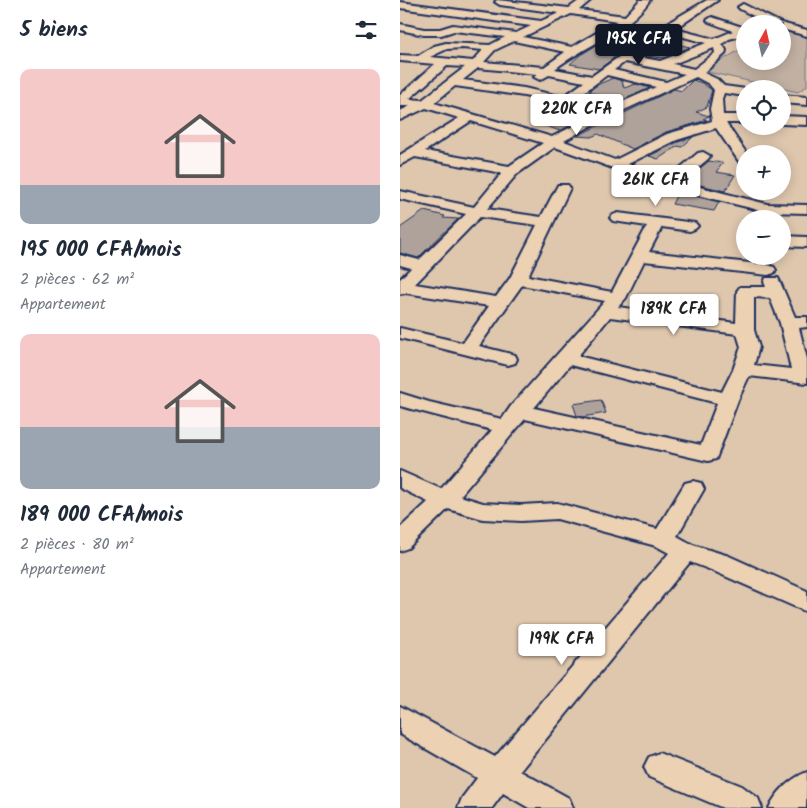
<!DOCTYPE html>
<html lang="fr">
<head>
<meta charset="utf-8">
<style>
  body { margin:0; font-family:Kalam,sans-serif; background:#f2f2f3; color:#1f2937; height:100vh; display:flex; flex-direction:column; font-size:19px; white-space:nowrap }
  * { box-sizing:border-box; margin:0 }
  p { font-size:16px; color:#747a83 }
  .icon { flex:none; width:28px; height:28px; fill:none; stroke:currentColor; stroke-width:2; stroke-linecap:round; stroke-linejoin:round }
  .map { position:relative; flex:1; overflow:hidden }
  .sheet { display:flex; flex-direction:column; background:#fff; width:400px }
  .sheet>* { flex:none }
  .needle { width:32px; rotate:8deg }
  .fabs { position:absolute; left:336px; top:15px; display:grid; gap:10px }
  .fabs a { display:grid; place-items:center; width:55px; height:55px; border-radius:50%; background:#fff; box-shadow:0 2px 12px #0003; font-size:25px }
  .price { position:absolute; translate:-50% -42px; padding:0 11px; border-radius:5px; background:#fff; color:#222; font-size:16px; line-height:32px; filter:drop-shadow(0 1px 2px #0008) }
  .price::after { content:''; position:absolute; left:50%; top:30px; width:15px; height:11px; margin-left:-8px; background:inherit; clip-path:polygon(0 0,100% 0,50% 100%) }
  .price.current { background:#111827; color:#fff }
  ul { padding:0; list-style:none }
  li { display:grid; align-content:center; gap:10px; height:265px; padding:0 20px }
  li span { display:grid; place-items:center; height:155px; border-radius:10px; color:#555 }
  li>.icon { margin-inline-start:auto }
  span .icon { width:90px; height:90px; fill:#fffc; stroke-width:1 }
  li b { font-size:21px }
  h2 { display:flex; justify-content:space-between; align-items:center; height:60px; padding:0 20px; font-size:21px }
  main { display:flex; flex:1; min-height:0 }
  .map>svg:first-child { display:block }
  .green { fill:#c2b1a2; stroke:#6e7080 }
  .building { fill:#afa29a; stroke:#1b2f5e }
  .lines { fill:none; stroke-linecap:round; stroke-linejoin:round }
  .street-casing { stroke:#1b2f5e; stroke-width:4 }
  .street { fill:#ecd1b3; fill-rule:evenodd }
</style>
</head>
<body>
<main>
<section class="sheet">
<h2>5 biens<svg class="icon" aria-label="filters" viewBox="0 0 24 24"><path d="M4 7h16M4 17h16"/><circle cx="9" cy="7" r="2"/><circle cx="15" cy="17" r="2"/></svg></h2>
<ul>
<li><span style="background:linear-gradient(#f6c9c9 75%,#9aa5b1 0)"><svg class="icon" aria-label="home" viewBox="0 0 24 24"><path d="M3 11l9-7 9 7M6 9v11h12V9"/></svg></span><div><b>195 000 CFA/mois</b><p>2 pièces · 62 m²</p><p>Appartement</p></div></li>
<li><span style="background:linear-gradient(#f6c9c9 60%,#9aa5b1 0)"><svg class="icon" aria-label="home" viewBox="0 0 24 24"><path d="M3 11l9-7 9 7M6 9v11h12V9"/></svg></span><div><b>189 000 CFA/mois</b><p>2 pièces · 80 m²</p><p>Appartement</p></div></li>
</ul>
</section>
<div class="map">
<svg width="407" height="808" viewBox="0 0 407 808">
  <rect width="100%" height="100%" fill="#dfc7ae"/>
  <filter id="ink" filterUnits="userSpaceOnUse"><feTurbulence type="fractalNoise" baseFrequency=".02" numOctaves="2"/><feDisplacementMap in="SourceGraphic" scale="10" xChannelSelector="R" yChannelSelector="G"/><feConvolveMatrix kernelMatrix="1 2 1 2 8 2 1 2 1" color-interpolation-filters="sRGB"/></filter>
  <g filter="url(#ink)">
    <polygon class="green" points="383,27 407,34 407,86 398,92 303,71 345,47 345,61 382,61"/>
    <g class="building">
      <polygon points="262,41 290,47 264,58 238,55"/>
      <polygon points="202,42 231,46 217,56 213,55 214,58 199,69 170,64 180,55"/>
      <polygon points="213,78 222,81 224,88 236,84 250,88 211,105 194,101 204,96 189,92 192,90 190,90 199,84"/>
      <polygon points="293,80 302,83 312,90 307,107 296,112 309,116 303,119 307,120 266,132 233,149 198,134 191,137 177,136 274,89 282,91"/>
      <polygon points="182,110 194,113 160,131 146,126"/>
      <polygon points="293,137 282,147 278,146 258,159 249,156 278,142"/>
      <polygon points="309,161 323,163 316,172 335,175 325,191 284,181"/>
      <polygon points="278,192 319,202 314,211 272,204"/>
      <polygon points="24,211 45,216 43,218 58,219 18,258 0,253 0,228"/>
      <polygon points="201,400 206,413 182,417 177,416 173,404"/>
    </g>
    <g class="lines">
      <g class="street-casing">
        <g id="street">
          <path d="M97 0 169 8 180 0H191L179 10 225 16 240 0H250C229 31 184 46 155 69L192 76 261 27 307 0H318L275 29 314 39 333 31 309 22 307 20 312 17 345 28V35L329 39 322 44 326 50 325 54 304 73 317 79 324 86 346 89 345 96 324 93 322 99 323 115H345V123H326L347 154H345V164L340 163 316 128 277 140 228 164 268 178 298 153 303 152 310 156 308 159 280 182 367 204 407 205V213L367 212 265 187 155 147 117 174 87 209 141 217 158 185H168L170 188 128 276 212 292 247 226 213 221 210 218 213 215 218 213 295 223 298 226 295 229 290 231 262 227 249 252 368 265 374 267 376 270 374 273 368 275 244 261 226 298 218 307 336 323 337 291 340 287H366L364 282 366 278H378L380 282 395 317H407V327L399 328 407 359V383L349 376 338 400 316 459 308 461 125 419 60 496 83 503 121 505 157 503 257 529 285 483 293 481 301 483 304 489 277 536 293 545 329 556 407 591V612L311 570 290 562 120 771 169 798 173 808H129L103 793 92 808H58L62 798 77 778 0 734V706L95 757 269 553 256 546 157 519 121 521 83 519 48 509 8 548 0 551V528L28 502 0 488V471L41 489 92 430 0 406V393L29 402 102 419 111 406 205 301 122 285 79 346 115 355 117 359 115 363 108 365 0 338V328L63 343 89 306 6 293 0 294V279L11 268 0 265V255L19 260 66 214 0 199V191L74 207 102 173 15 157 0 165V155L59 118 26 108 0 120V111L10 106H0V95L35 64 0 61V55L18 56 34 46 46 43 90 45 105 37 54 31 41 35H24L0 30V24L24 29H40L53 25 116 33 131 26 0 8V2L141 21 159 13 100 5 95 2ZM171 14 217 21 172 47 123 37ZM269 33 306 43 260 61 233 56ZM114 41 165 52 144 67 84 62 95 50ZM62 48 83 50 73 61 30 57 47 49ZM314 48 315 53 294 69 273 64ZM225 62 285 74 266 82 214 70ZM47 66 65 67 22 100 9 99ZM78 68 137 74 134 77 140 80 149 75 184 82 163 97 124 88 63 80ZM207 75 256 87 211 107 175 99ZM296 77 309 84 314 90 310 109 312 121 267 134 215 160 164 141 196 123ZM55 86 124 96 200 112 152 137 34 103ZM71 121 143 143 109 166 25 151ZM80 217 137 225 110 278 96 297 15 284ZM354 297 370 298 380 323 391 369 354 365 359 347 354 330ZM210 317 337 334 341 347 333 370 322 392 178 356ZM170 365 317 403 301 445 134 408Z"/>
          <polygon points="343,4 381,23 407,30 407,36 382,29 382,24 369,24 340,9 338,7"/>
          <polygon points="382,95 407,97 407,105 382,103"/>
          <polygon points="382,116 407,117 407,125 382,124"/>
          <polygon points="382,236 407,237 407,247 382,246"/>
          <polygon points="259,753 342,786 358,798 362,808 323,808 249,777 244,767 249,757"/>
          <path d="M407 772 406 808H369C376 792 391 778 407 772Z"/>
        </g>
      </g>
      <use href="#street" class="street"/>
    </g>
  </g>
</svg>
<div class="fabs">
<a><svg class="needle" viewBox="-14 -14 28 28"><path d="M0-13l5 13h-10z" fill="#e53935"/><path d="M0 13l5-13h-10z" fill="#747a83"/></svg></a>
<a><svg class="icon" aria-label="locate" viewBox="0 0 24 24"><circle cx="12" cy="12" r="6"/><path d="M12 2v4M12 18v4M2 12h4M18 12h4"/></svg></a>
<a>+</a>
<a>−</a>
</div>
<b class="price current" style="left:239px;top:66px">195K CFA</b>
<b class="price" style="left:177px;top:136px">220K CFA</b>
<b class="price" style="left:256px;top:207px">261K CFA</b>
<b class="price" style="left:274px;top:336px">189K CFA</b>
<b class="price" style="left:162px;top:666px">199K CFA</b>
</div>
</main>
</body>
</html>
